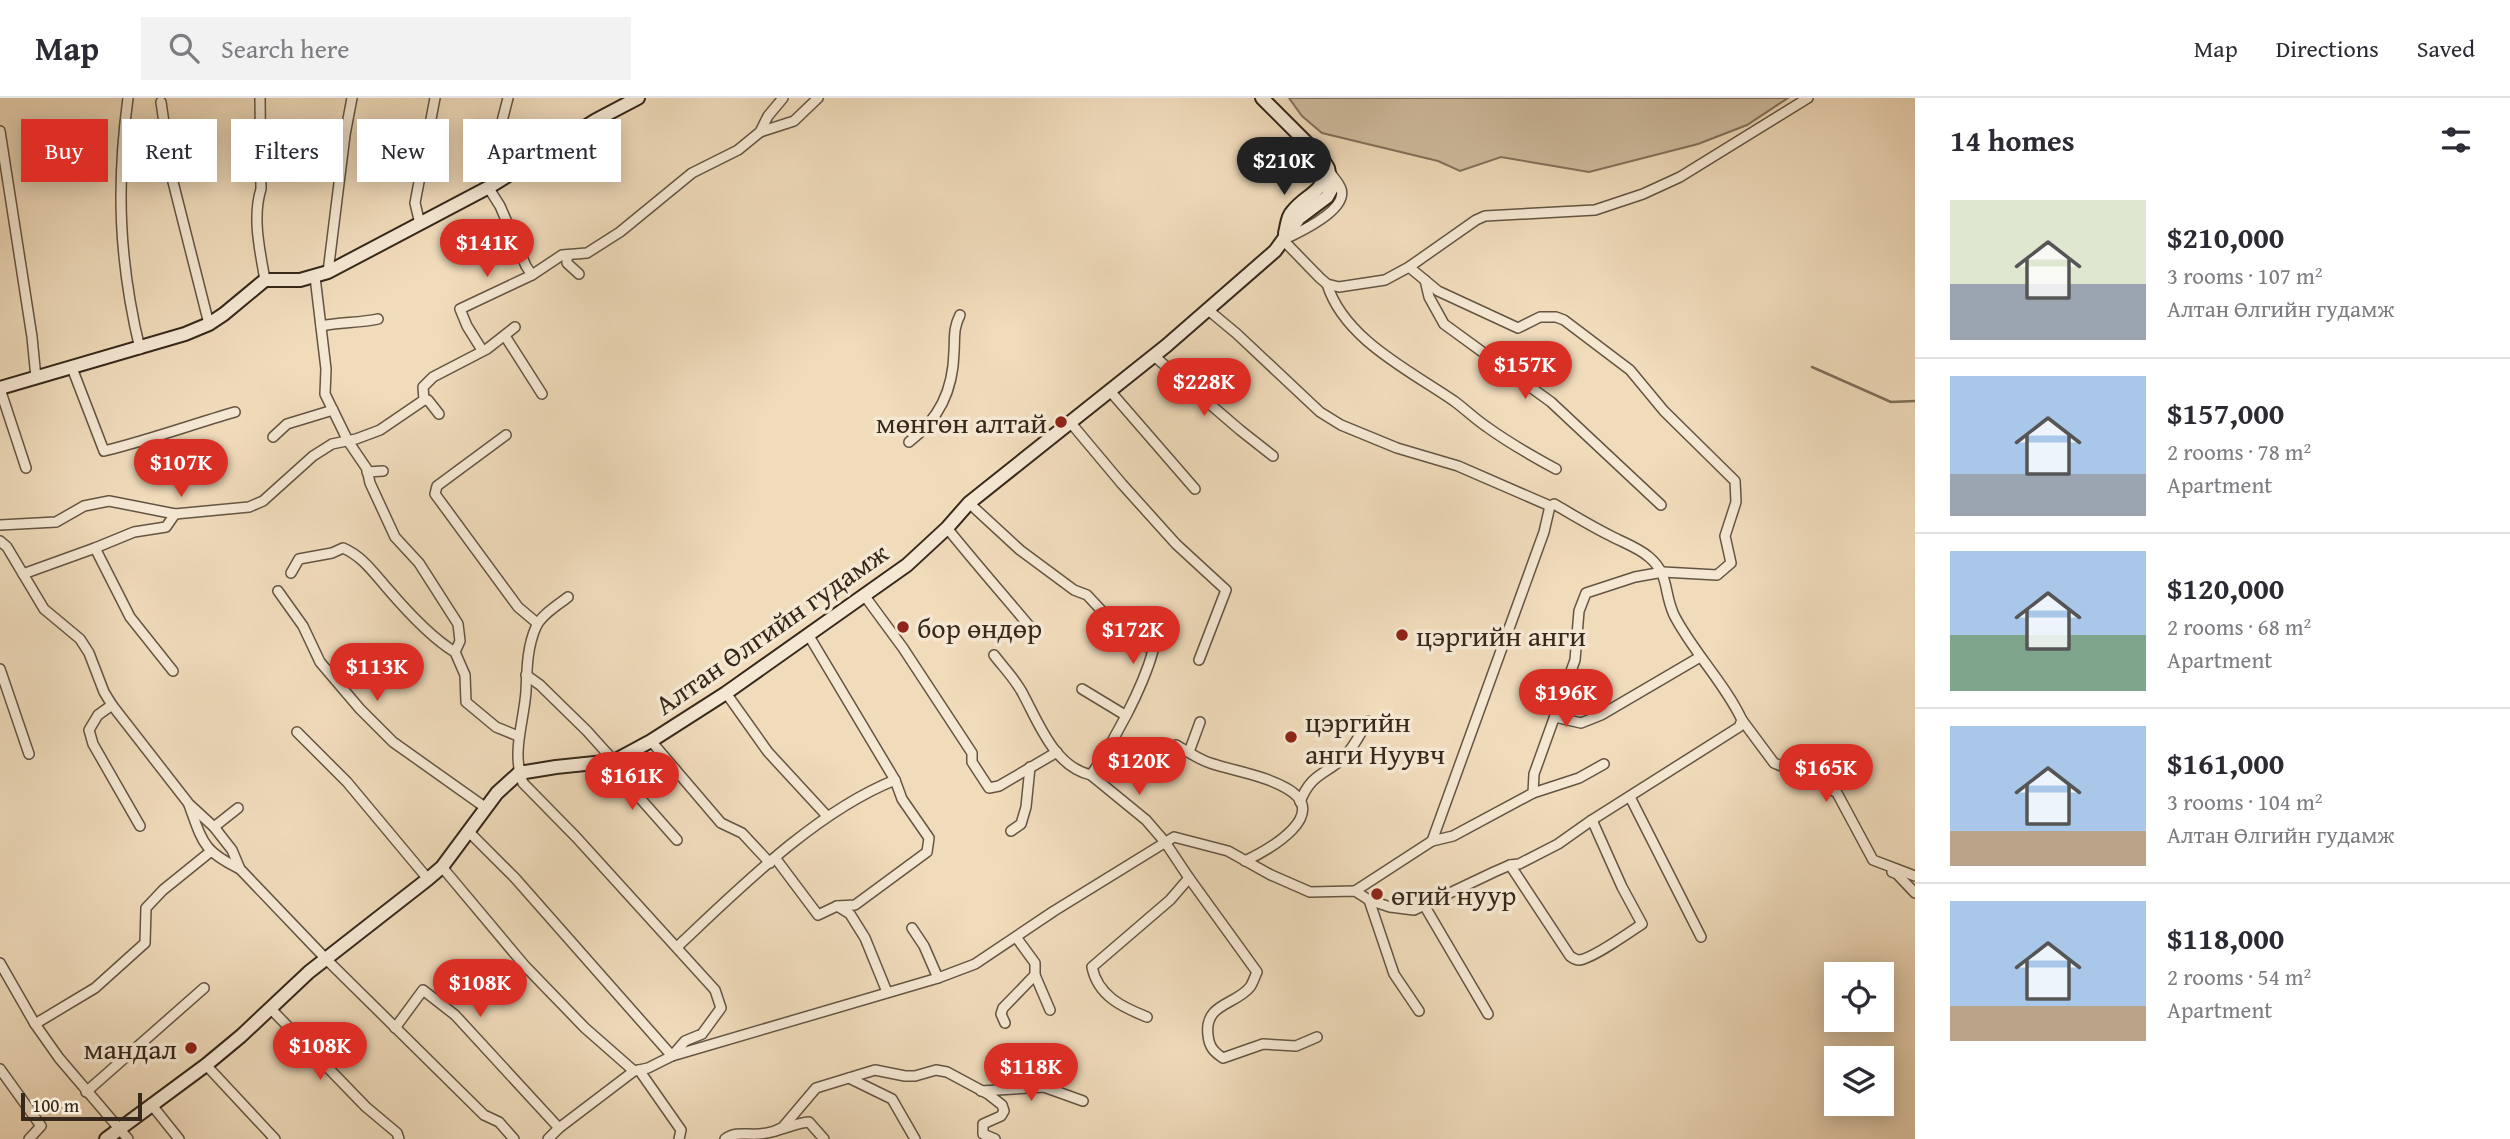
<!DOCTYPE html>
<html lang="en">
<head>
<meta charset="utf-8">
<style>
  body { margin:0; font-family:"Gentium Book Plus",serif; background:#f2f2f3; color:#2b2b33; height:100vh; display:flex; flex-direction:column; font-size:26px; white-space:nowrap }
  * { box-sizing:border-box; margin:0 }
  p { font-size:23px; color:#7c7c81 }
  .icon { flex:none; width:38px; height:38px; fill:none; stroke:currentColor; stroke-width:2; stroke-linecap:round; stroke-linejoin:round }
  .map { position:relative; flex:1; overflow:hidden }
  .panel { display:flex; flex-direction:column; background:#fff; width:595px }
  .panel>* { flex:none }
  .hud { position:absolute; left:21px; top:21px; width:665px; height:63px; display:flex; gap:14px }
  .controls { position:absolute; left:1824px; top:864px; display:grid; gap:14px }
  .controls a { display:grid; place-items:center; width:70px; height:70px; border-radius:0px; background:#fff; box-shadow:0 4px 18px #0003; font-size:35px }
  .scale { position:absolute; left:21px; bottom:18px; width:121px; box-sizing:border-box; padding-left:7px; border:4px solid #36281a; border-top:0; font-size:19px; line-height:24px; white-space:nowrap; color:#36281a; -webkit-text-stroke:5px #f5e8d3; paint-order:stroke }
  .price { position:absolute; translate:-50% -60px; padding:0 16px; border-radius:24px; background:#d93025; color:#fff; font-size:23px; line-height:46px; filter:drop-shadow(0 2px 4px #0008) }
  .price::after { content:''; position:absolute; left:50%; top:42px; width:21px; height:16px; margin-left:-10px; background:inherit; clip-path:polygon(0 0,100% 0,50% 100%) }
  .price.on { background:#222; color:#fff }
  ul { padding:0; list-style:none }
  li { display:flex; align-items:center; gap:21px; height:175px; padding:0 35px }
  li+li { border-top:2px solid #e1e1e2 }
  li span { display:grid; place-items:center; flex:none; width:196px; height:140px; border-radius:0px; color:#555 }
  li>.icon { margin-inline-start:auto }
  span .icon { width:84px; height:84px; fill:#fffc; stroke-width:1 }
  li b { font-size:30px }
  h2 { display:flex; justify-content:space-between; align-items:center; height:84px; padding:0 35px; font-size:30px }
  .chip { padding:0 24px; border-radius:0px; background:#fff; box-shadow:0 4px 18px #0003; font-size:24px; line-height:63px }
  .chip.on { background:#d93025; color:#fff }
  header { display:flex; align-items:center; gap:42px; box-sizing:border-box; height:98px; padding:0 35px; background:#fff; border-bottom:2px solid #e1e1e2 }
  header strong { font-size:33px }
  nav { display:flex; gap:38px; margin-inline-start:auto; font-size:24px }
  .search { width:490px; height:63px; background:#f2f2f3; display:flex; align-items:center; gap:18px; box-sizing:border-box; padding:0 24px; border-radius:0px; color:#7c7c81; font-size:26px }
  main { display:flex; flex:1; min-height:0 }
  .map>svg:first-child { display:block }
  .green { fill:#d0bda0; stroke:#83725d; stroke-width:2 }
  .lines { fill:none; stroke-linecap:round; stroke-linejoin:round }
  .stream { stroke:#806f5a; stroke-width:2.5 }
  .minor-casing { stroke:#645542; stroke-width:12 }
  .secondary-casing { stroke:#36281a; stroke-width:16 }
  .minor { stroke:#f5e8d3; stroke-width:9 }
  .secondary { stroke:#f5e8d3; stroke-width:12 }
  .poi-dot { fill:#8f2418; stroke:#f5e8d3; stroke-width:2.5 }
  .labels { text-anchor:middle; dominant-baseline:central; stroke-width:7; stroke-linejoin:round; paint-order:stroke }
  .poi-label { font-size:28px; fill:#36281a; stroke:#f5e8d3; text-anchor:start }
  .street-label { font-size:28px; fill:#36281a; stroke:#f5e8d3 }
</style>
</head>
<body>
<header>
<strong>Map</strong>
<div class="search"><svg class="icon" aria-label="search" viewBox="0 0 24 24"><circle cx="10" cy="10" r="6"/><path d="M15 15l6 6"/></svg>Search here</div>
<nav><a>Map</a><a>Directions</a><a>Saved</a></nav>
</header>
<main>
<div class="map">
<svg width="1915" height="1041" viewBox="0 0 1915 1041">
  <rect width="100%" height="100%" fill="#f0dbbb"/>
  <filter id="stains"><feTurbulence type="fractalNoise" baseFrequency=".00286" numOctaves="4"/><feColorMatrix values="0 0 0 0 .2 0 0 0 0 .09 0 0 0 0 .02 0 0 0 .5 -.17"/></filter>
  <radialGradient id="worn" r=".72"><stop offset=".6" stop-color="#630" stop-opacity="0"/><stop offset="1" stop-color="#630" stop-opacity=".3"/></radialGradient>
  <polygon class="green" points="1289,0 1788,0 1747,27 1698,46 1589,74 1501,59 1460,73 1438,63 1322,35 1302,18"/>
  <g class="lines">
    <polyline class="stream" points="1812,269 1891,304 1915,303"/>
    <g class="minor-casing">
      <g id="minor">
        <path d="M128 0C116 88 119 164 140 251"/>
        <path d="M260 0 261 91C252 120 260 153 265 182"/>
        <polyline points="161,4 172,80 209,226"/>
        <polyline points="0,33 32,239 36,280"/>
        <polyline points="760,34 794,23 818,0"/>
        <path d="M1332 77C1335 81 1340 87 1341 91 1348 112 1298 135 1283 142L1320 180 1327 186 1339 189 1385 182 1409 169 1476 122 1485 118 1595 112 1643 96 1680 79 1808 0"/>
        <polyline points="491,88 499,35 508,0"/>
        <polyline points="420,126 415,105 435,0"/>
        <polyline points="567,157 567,165 579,176"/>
        <polyline points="1409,169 1438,193 1518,230 1540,219 1556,219 1564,222 1630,272 1664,313 1735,383 1736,404 1725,438 1731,465 1717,477 1663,474 1635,479 1586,495 1579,513 1575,562 1534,676 1533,695 1453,738 1432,743"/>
        <polyline points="328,174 345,37 352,0"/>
        <polyline points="532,177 562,157 587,155 620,134 692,75 738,52 760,34 768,18 783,0"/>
        <polyline points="315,179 326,271 325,296 348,343 367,371 370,385 395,439 419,465 458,526 460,543 455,554 465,577 466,604 496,629 518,638"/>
        <polyline points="1425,182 1429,199 1444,226 1551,304 1661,407"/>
        <path d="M1327 186C1344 241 1409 272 1454 303 1465 311 1475 321 1487 329 1509 345 1532 358 1556 371"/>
        <path d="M321 228C340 224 359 225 378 221"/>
        <polyline points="505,238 542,296"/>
        <polyline points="482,252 467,228 460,211 532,177 526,168 500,108 488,89"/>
        <polyline points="1154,258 1240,332 1273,358"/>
        <path d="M72 270 104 353C149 342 190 327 235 314"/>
        <polyline points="0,291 26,370"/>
        <polyline points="1110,293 1195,391"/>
        <polyline points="424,302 428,302 439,316"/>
        <polyline points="1070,324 1122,386 1176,446 1226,492 1199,562"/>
        <polyline points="506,337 437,388 435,396 518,509 537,525"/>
        <polyline points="273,339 287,326 333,312"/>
        <path d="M909 344C939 321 953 293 954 254 955 239 953 231 960 217"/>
        <polyline points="367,374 383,373"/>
        <path d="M969 405 1020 452 1074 492 1087 497 1101 512 1153 553C1142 592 1114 643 1091 677 1055 669 1039 626 1024 598 1017 583 1004 570 994 557"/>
        <polyline points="0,427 56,424 84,408 109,403 175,416 249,409 263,403 313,358 332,346 356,341 380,332 424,302 423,289 433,279 487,251 515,229"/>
        <path d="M947 430C976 466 1006 500 1036 536"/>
        <polyline points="0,443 7,449 44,511 80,541 89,555 104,594 112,607 189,706 214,729 232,752 240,771 326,861 484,1017 499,1024 514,1041"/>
        <polyline points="95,450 134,434 166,429 175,416"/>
        <path d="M291 475 299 461 332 455 343 450C362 458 373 474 387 490 405 511 431 540 455 554"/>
        <polyline points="23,476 95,450 130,519 173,573"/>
        <polyline points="278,493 303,528 320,564 360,611 393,644 486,710"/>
        <polyline points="864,497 903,550 972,655 972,664 989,690 999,688 1057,654"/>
        <polyline points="809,538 895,682 902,701 929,740 927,754 855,807 837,808"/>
        <polyline points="0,571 29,656"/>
        <polyline points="526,577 540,587 587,633 614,663 639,699 677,742"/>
        <polyline points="1082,591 1125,617"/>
        <polyline points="726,595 768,654 827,718"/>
        <polyline points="112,607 98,617 89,632 93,646 140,728"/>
        <polyline points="1555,619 1581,625 1601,617 1700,559"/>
        <polyline points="1742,622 1774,665 1815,682 1837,695 1873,762 1915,778"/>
        <polyline points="297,634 347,684 428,781"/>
        <polyline points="651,643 721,725 742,735 770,765"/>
        <path d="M1176 647C1187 653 1198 661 1210 665 1234 673 1263 677 1286 690 1333 716 1268 752 1245 763"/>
        <polyline points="1189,654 1200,624"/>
        <path d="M1091 677 1146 722 1165 744 1189 780 1170 802 1092 869C1098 898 1122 909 1147 919"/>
        <polyline points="1533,695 1579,680 1604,666"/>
        <polyline points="1630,699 1701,839"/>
        <path d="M1300 704C1312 673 1328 677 1346 657 1355 647 1361 634 1368 623"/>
        <path d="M189 707C203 745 203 753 240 771"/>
        <polyline points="214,729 238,710"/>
        <path d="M468 733 515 780 672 958 685 943 702 936 721 910 715 892 576 739 523 685C511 655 524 624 526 593 527 571 527 549 536 529 541 517 558 507 568 499"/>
        <polyline points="1011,733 1021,726 1026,709 1030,669"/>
        <polyline points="776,761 818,817 837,808 850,816 865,840 887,894"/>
        <path d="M1510 767 1570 858C1573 860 1575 862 1579 862 1592 861 1630 834 1642 826L1622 789 1592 722"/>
        <polyline points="442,769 525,868 585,930 634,973"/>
        <polyline points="1892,774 1897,776 1915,795"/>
        <path d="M1189 780 1257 874C1255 878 1253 885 1250 889 1236 907 1204 905 1208 937 1209 949 1214 954 1223 960L1263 946 1296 948 1317 939"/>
        <polyline points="1355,793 1432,743 1544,434 1550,408"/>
        <polyline points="1369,802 1394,876 1419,913"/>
        <polyline points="1424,807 1488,916"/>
        <polyline points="912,830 924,848 938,880"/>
        <polyline points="1016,839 1035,865 1035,877 1050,912"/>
        <path d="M677 849C740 790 815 714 895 682"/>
        <polyline points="0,865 35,926 59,960 128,1041"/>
        <polyline points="270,910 366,1009 397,1035 399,1041"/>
        <polyline points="1005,925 1001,916 1003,910 1035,877"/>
        <polyline points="35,926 95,890 145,845 146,810 163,792 210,754"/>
        <polyline points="395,930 423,892 455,917 559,1030"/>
        <polyline points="206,967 275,1041"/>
        <polyline points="0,971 41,1028 29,1041"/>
        <polyline points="639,972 681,1032 679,1041"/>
        <polyline points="849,980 892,1001 915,1041"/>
        <polyline points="981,993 1044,989 1083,1003"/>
        <polyline points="86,994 204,890"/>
        <polyline points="151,1006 179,1041"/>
        <polyline points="775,1033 783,1029 816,990 875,972 905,978 915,978 936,972 947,974 988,996 1002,1007 1004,1013 1001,1018 983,1026 983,1036 995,1041"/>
        <path d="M548 1041 559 1030 634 973 648 970 672 958 938 880 975 866 1054 813 1174 739 1228 753 1271 777 1310 794 1355 793 1369 802 1390 809 1414 812 1494 774 1510 767 1519 766 1558 746 1592 722 1739 629 1742 622C1724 584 1693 554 1674 517 1663 493 1670 477 1649 459 1637 449 1624 445 1611 438 1591 428 1573 417 1554 406L1550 408 1458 368 1397 350 1341 327 1320 314 1237 236 1207 211"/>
        <path d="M725 1041C736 1033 746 1037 759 1036 776 1035 794 1025 809 1024L824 1041"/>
      </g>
    </g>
    <g class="secondary-casing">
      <g id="secondary">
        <path d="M1285 135C1287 128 1287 119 1292 114 1306 96 1321 97 1327 72"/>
        <polyline points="0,290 185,236 209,226 224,216 265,182 300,182 328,174 491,88 596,22 638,0"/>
        <polyline points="106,1041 206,967 241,938 309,874 428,781 442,769 497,695 519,675 556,669 614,663 651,643 726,595 907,467 947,430 969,405 1166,248 1275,153 1299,120 1327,99 1332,90 1328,70 1322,60 1262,0"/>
      </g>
    </g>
    <use href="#minor" class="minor"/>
    <use href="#secondary" class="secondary"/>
  </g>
  <g class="poi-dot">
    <circle cx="1061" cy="324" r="7"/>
    <circle cx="903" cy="529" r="7"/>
    <circle cx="1402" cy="537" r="7"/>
    <circle cx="1291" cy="639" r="7"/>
    <circle cx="1377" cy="796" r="7"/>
    <circle cx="191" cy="950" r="7"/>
  </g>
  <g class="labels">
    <g class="poi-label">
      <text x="1047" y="324" text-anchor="end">мөнгөн алтай</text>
      <text x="917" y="529">бор өндөр</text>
      <text x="1416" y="537">цэргийн анги</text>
      <text x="1305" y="623">цэргийн<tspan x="1305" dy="32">анги Нуувч</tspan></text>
      <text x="1391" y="796">өгий нуур</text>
      <text x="177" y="950" text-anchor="end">мандал</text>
    </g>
    <g class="street-label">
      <text transform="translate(771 530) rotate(-35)">Алтан Өлгийн гудамж</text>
    </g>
  </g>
  <rect width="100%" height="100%" filter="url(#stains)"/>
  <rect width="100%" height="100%" fill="url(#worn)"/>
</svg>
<div class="controls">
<a><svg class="icon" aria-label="locate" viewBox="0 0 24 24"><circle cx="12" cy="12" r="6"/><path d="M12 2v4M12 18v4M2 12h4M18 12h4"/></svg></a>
<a><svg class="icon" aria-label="layers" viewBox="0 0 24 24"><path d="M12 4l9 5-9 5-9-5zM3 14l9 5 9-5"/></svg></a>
</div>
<div class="scale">100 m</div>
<b class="price on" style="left:1284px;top:99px">$210K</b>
<b class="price" style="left:487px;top:181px">$141K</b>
<b class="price" style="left:1525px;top:303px">$157K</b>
<b class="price" style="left:1204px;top:320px">$228K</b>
<b class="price" style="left:181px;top:401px">$107K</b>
<b class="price" style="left:1133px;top:568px">$172K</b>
<b class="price" style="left:377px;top:605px">$113K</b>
<b class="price" style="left:1566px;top:631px">$196K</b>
<b class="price" style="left:1139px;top:699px">$120K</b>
<b class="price" style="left:1826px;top:706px">$165K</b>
<b class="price" style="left:632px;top:714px">$161K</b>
<b class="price" style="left:480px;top:921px">$108K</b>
<b class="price" style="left:320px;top:984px">$108K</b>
<b class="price" style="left:1031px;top:1005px">$118K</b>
<div class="hud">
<a class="chip on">Buy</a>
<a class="chip">Rent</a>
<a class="chip">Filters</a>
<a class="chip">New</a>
<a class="chip">Apartment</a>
</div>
</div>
<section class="panel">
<h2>14 homes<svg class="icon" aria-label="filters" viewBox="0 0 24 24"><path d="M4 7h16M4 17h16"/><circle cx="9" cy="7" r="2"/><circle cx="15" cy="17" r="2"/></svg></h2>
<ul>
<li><span style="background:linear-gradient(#dfe7d0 60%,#9aa5b1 0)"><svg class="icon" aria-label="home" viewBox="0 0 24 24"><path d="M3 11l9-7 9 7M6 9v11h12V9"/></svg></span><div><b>$210,000</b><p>3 rooms · 107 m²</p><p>Алтан Өлгийн гудамж</p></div></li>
<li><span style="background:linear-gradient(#a9c7e8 70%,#9aa5b1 0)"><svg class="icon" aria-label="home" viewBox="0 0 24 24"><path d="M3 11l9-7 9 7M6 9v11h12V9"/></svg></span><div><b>$157,000</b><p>2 rooms · 78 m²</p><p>Apartment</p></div></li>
<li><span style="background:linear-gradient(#a9c7e8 60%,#7fa58c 0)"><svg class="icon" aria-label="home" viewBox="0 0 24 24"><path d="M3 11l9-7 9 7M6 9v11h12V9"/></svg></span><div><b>$120,000</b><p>2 rooms · 68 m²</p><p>Apartment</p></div></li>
<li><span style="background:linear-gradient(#a9c7e8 75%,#b9a48a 0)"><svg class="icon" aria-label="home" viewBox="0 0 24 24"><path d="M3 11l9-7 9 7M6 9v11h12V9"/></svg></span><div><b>$161,000</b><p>3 rooms · 104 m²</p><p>Алтан Өлгийн гудамж</p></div></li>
<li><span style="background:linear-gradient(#a9c7e8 75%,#b9a48a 0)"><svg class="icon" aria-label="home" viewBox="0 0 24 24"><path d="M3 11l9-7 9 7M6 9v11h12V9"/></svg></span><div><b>$118,000</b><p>2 rooms · 54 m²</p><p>Apartment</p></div></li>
</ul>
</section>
</main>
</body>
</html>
